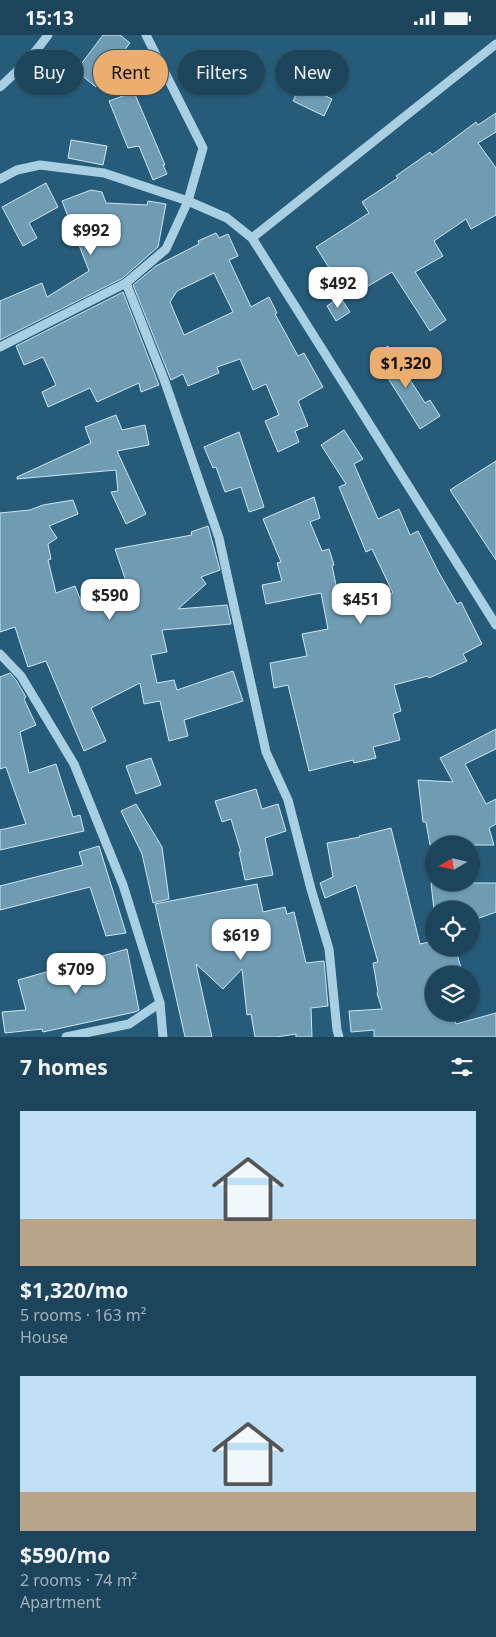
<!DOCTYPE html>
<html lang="en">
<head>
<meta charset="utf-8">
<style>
  body { margin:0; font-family:"Noto Sans",sans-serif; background:#294f65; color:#f1f3f6; height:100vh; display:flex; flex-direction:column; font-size:19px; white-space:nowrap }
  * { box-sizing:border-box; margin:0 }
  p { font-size:16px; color:#a0b1bb }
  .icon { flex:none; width:28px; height:28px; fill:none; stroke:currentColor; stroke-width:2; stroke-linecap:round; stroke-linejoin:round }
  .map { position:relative; height:1002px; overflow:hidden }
  .sheet { display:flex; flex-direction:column; background:#1c455c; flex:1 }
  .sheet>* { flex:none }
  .guide { position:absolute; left:15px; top:15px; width:466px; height:45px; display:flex; gap:10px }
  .needle { width:32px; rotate:261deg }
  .tools { position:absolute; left:425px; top:801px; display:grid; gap:10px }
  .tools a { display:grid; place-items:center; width:55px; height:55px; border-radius:50%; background:#1c455c; box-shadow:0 1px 4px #0004,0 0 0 1px #3a5d72; font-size:25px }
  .price { position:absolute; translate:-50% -42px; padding:0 11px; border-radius:10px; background:#fff; color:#222; font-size:16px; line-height:32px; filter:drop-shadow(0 1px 2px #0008) }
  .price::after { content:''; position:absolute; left:50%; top:30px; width:15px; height:11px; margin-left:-8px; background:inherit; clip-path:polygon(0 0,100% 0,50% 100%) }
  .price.selected { background:#ecae6f; color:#111 }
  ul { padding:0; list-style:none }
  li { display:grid; align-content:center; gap:10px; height:265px; padding:0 20px }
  li span { display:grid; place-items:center; height:155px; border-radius:0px; color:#555 }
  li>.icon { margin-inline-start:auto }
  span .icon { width:90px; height:90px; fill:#fffc; stroke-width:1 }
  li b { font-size:21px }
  h2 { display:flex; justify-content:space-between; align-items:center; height:60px; padding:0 20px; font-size:21px }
  .chip { padding:0 18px; border-radius:22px; background:#1c455c; box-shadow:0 1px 4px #0004,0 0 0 1px #3a5d72; font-size:18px; line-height:45px }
  .chip.selected { background:#ecae6f; color:#111 }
  .status { display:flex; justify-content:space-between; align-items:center; height:35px; padding:0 25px; background:#1c455c; direction:ltr }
  .status svg { height:14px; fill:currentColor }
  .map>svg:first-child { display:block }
  .building { fill:#6f9cb3; stroke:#cce6f3; fill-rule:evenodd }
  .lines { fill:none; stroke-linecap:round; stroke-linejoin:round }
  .minor { stroke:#a9cfe3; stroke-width:9 }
</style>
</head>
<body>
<div class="status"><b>15:13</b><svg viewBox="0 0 49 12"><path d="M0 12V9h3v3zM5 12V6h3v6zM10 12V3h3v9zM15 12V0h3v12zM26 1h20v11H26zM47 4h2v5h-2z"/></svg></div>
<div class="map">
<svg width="496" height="1002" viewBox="0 0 496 1002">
  <rect width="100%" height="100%" fill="#265c7a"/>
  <g class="building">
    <polygon points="103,0 120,0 130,8 96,52 76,36"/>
    <polygon points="301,50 332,64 324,81 293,66"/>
    <polygon points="134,57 165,130 163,130 167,139 153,145 139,111 128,113 109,66"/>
    <polygon points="496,78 496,97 478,108 496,133 496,180 471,194 466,184 434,206 443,221 415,237 446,285 430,296 392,237 348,263 316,212 369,178 362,167 398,143 396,141 430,117 432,120 476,87 478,90"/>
    <polygon points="71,105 107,111 103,130 68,123"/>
    <polygon points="46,148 58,172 29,188 37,203 23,211 2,172"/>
    <polygon points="91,155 102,157 106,168 147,170 148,166 166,169 158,212 123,243 0,305 0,266 42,248 47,262 89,236 62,166"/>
    <path d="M216 198 219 203 228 199 238 221 229 225 251 272 269 262 277 278 275 279 298 321 304 318 323 352 298 366 308 391 295 396 299 407 278 417 265 386 279 380 266 349 253 355 240 324 217 332 219 338 188 351 183 339 171 345 133 250 156 231 199 209 198 206ZM214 238 233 277 184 300 170 267 177 256Z"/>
    <polygon points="123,257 159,350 141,357 139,348 97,367 90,353 48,372 42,357 56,350 43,322 24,330 16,311"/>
    <polygon points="340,262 350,277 336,286 327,271"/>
    <polygon points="388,311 425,368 430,365 440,381 420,394 374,321"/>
    <polygon points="116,380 122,395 145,390 149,410 117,416 146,479 126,489 111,457 118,456 116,435 17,444 17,442 91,408 85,392"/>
    <polygon points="344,395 363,424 354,429 378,484 399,474 410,500 418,496 438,536 457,569 461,567 482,609 463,619 467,626 429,643 428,641 394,650 401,676 393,679 400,705 373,712 376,723 354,728 353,725 309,736 288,650 274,653 270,628 307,621 302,599 328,594 321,558 266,569 262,550 282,546 277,528 281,527 263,484 314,462 320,483 310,487 322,516 329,514 334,530 332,531 342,578 393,558 372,514 366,517 339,452 346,449 321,410"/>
    <polygon points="239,397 264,472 249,477 241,452 225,457 216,432 213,433 204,412"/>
    <polygon points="496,426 496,525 450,455"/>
    <polygon points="73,465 78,479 49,491 57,503 48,509 51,524 48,525 56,558 75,551 85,576 131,561 115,514 192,500 191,497 208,491 220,535 201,542 206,549 178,574 227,570 231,589 162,595 167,617 151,620 157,648 174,645 177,655 233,636 243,666 184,685 188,701 169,706 160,666 144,669 140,648 91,673 106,706 84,716 46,626 28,632 15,592 0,597 0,478 30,475 43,470"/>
    <polygon points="10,638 16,645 26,662 24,664 36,690 20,697 29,738 56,729 73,782 80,780 84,796 0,815 0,795 26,789 6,732 0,734 0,642"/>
    <polygon points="496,694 496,714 465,729 486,769 496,764 496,789 489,793 494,810 430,810 426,787 423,787 418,745 453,747 440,723"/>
    <polygon points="151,723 161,750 136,759 126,731"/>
    <polygon points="256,754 262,774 278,769 286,796 265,803 273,840 245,845 239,817 241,817 231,784 222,787 215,766"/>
    <polygon points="136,769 162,812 169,864 153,868 142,819 121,776"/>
    <polygon points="391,793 420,909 434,906 434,912 455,912 463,940 434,940 434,978 452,978 456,989 496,978 496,1002 374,1002 374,995 351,997 349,976 382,974 377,958 378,957 373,928 378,927 356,850 325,863 320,848 333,842 327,808 360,802 359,801"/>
    <polygon points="99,811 126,898 106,901 90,852 0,875 0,851 83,830 79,817"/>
    <polygon points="431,848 496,848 496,877 471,886 471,875 434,875"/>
    <polygon points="257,849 263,877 285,872 287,879 294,877 306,928 324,926 328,971 311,973 312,1002 296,1002 296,999 276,1002 255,1002 251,979 247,980 242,934 223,954 196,929 212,1002 185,1002 155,869"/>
    <polygon points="127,914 139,975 135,977 43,997 42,994 5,998 2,977 26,975 18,945"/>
  </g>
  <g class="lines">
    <g class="minor">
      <path d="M0 52C18 36 34 20 48 0"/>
      <polyline points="0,144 17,135 40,130 104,138 188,166 227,183 252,203 496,590"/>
      <polyline points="252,203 496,9"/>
      <polyline points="126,248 165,347 219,503 266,717 288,765 311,854 329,914 337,995 339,1002"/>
      <polyline points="0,312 126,248 166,214 188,166 203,113 146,0"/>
      <polyline points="0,619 21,641 74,729 123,850 160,968 163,1002"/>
      <polyline points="66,1002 129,989 160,968"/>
    </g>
  </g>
</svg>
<div class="tools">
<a><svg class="needle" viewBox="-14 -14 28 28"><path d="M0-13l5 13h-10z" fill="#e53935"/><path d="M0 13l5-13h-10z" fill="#a0b1bb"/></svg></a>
<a><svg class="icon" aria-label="locate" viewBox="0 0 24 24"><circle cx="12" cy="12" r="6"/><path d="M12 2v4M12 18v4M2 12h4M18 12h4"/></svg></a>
<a><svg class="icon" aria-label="layers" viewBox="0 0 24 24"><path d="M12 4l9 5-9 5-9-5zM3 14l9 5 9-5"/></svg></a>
</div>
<b class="price" style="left:91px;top:221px">$992</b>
<b class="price" style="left:338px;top:274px">$492</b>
<b class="price selected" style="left:406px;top:354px">$1,320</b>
<b class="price" style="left:110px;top:586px">$590</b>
<b class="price" style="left:361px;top:590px">$451</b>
<b class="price" style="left:241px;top:926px">$619</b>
<b class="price" style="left:76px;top:960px">$709</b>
<div class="guide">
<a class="chip">Buy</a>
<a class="chip selected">Rent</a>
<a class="chip">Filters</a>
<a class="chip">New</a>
</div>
</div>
<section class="sheet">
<h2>7 homes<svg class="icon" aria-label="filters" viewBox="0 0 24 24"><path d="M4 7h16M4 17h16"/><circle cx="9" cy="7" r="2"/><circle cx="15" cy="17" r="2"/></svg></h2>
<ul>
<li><span style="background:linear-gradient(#bfe0f5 70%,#b9a48a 0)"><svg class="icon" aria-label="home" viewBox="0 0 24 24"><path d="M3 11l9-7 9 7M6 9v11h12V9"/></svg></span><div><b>$1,320/mo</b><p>5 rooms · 163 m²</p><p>House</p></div></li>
<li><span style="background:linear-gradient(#bfe0f5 75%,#b9a48a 0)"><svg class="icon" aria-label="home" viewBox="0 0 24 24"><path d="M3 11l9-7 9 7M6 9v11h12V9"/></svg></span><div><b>$590/mo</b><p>2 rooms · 74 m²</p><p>Apartment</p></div></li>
</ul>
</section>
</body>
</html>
